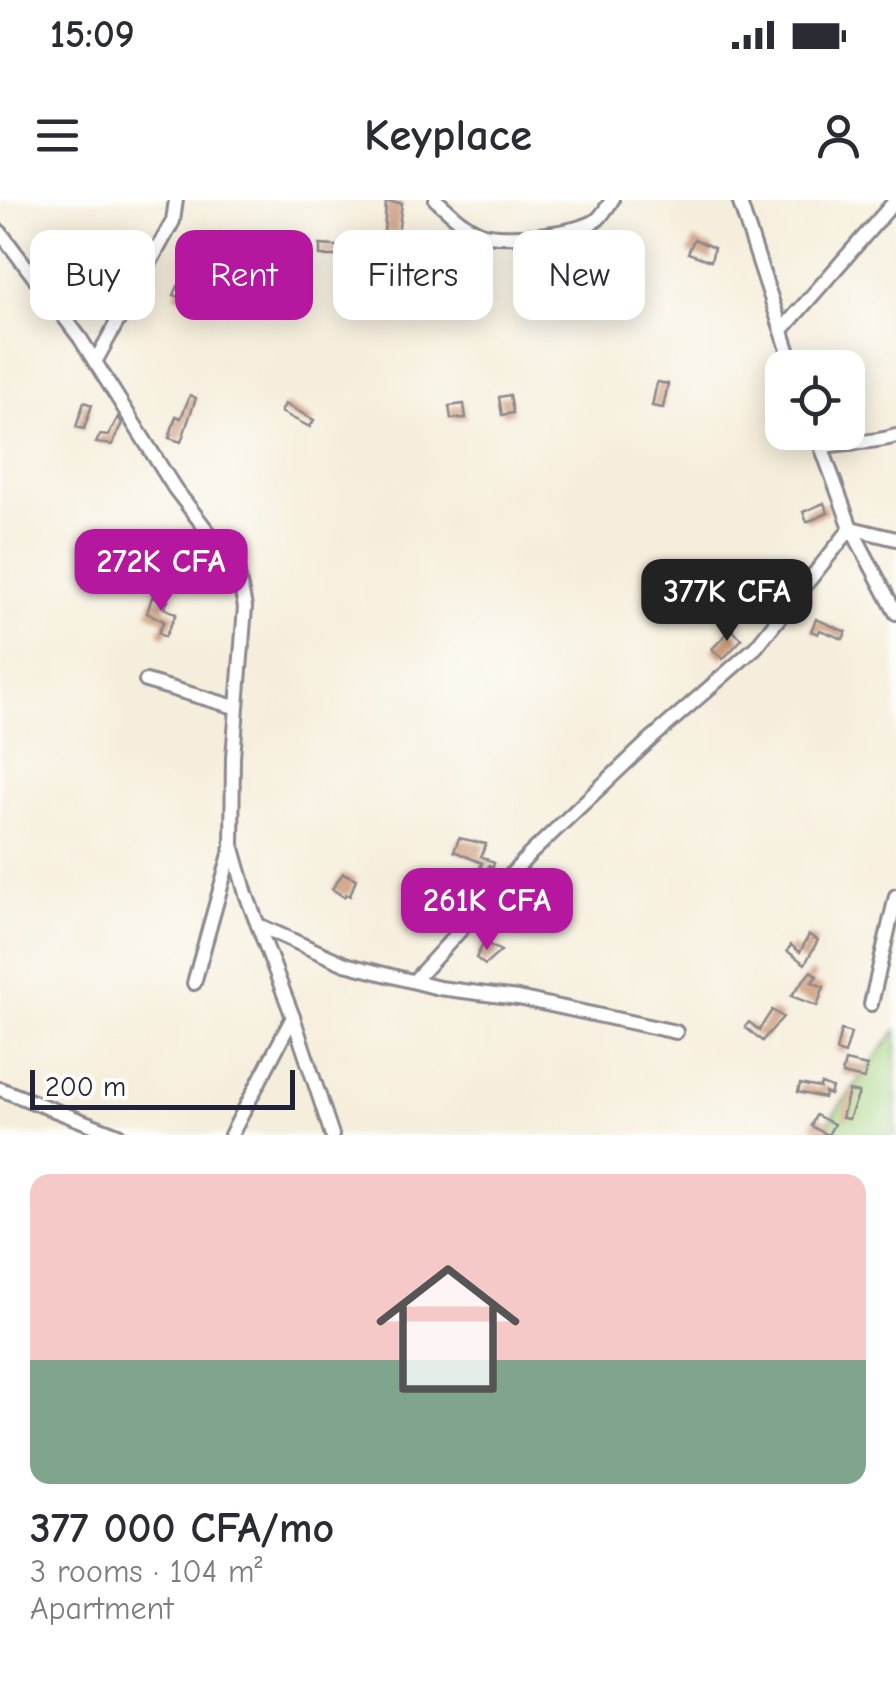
<!DOCTYPE html>
<html lang="en">
<head>
<meta charset="utf-8">
<style>
  body { margin:0; font-family:"Comic Neue",sans-serif; background:#f7f7f7; color:#2b2b33; height:100vh; display:flex; flex-direction:column; font-size:38px; white-space:nowrap }
  * { box-sizing:border-box; margin:0 }
  p { font-size:32px; color:#7c7c81 }
  .icon { flex:none; width:55px; height:55px; fill:none; stroke:currentColor; stroke-width:2; stroke-linecap:round; stroke-linejoin:round }
  .map { position:relative; height:935px; overflow:hidden }
  .panel { display:flex; flex-direction:column; background:#fff; flex:1 }
  .panel>* { flex:none }
  .banner { position:absolute; left:30px; top:30px; width:838px; height:90px; display:flex; gap:20px }
  .tools { position:absolute; left:765px; top:150px; display:grid; gap:20px }
  .tools a { display:grid; place-items:center; width:100px; height:100px; border-radius:20px; background:#fff; box-shadow:0 5px 25px #0003; font-size:50px }
  .scale { position:absolute; left:30px; bottom:25px; width:265px; box-sizing:border-box; padding-left:10px; border:5px solid #22223b; border-top:0; font-size:28px; line-height:35px; white-space:nowrap; color:#22223b; -webkit-text-stroke:8px #fdfcf7; paint-order:stroke }
  .price { position:absolute; translate:-50% -85px; padding:0 22px; border-radius:20px; background:#b5179e; color:#fff; font-size:32px; line-height:65px; filter:drop-shadow(0 2px 5px #0008) }
  .price::after { content:''; position:absolute; left:50%; top:60px; width:30px; height:22px; margin-left:-15px; background:inherit; clip-path:polygon(0 0,100% 0,50% 100%) }
  .price.selected { background:#222; color:#fff }
  ul { padding:0; list-style:none }
  li { display:grid; align-content:center; gap:20px; height:530px; padding:0 30px }
  li span { display:grid; place-items:center; height:310px; border-radius:20px; color:#555 }
  li>.icon { margin-inline-start:auto }
  span .icon { width:180px; height:180px; fill:#fffc; stroke-width:1 }
  li b { font-size:42px }
  .tag { padding:0 35px; border-radius:20px; background:#fff; box-shadow:0 5px 25px #0003; font-size:35px; line-height:90px }
  .tag.selected { background:#b5179e; color:#fff }
  .status { display:flex; justify-content:space-between; align-items:center; height:70px; padding:0 50px; background:#fff; direction:ltr }
  .status svg { height:28px; fill:currentColor }
  header { display:flex; justify-content:space-between; align-items:center; height:130px; padding:0 30px; background:#fff; font-size:45px; font-weight:700 }
  .map>svg:first-child { display:block }
  .green { fill:#a3d381; stroke:#627a5e; stroke-width:2.5 }
  .building { fill:#cd9c7e }
  .lines { fill:none; stroke-linecap:round; stroke-linejoin:round }
  .minor-casing { stroke:#8c888c; stroke-width:18 }
  .minor { stroke:#fff; stroke-width:12 }
</style>
</head>
<body>
<div class="status"><b>15:09</b><svg viewBox="0 0 49 12"><path d="M0 12V9h3v3zM5 12V6h3v6zM10 12V3h3v9zM15 12V0h3v12zM26 1h20v11H26zM47 4h2v5h-2z"/></svg></div>
<header><svg class="icon" aria-label="menu" viewBox="0 0 24 24"><path d="M4 6h16M4 12h16M4 18h16"/></svg>Keyplace<svg class="icon" aria-label="person" viewBox="0 0 24 24"><circle cx="12" cy="8" r="4"/><path d="M4 21q1-7 8-7t8 7"/></svg></header>
<div class="map">
<svg width="896" height="935" viewBox="0 0 896 935">
  <rect width="100%" height="100%" fill="#fdfcf7"/>
  <filter id="ink" filterUnits="userSpaceOnUse"><feTurbulence type="fractalNoise" baseFrequency=".01" numOctaves="2"/><feDisplacementMap in="SourceGraphic" scale="20" xChannelSelector="R" yChannelSelector="G"/><feConvolveMatrix kernelMatrix="1 2 1 2 8 2 1 2 1" color-interpolation-filters="sRGB"/></filter>
  <filter id="wash" filterUnits="userSpaceOnUse"><feTurbulence type="fractalNoise" baseFrequency=".0048" numOctaves="4" result="noise"/><feDisplacementMap in="SourceGraphic" scale="40" xChannelSelector="R" yChannelSelector="G"/><feGaussianBlur stdDeviation="2.25" result="paint"/><feColorMatrix in="noise" values="0 0 0 0 0 0 0 0 0 0 0 0 0 0 0 0 0 1.4 0 .05"/><feComposite in="paint" operator="in"/></filter>
  <g filter="url(#wash)">
    <rect width="100%" height="100%" fill="#f6eedc"/>
    <polygon class="green" points="896,830 896,935 818,935"/>
    <g id="blocks">
      <g class="building">
        <polygon points="386,2 402,3 398,35 384,33"/>
        <polygon points="694,39 714,48 711,61 688,53"/>
        <polygon points="320,45 349,47 349,56 320,56"/>
        <polygon points="178,86 196,94 190,102 174,95"/>
        <polygon points="657,182 668,184 663,208 652,206"/>
        <polygon points="190,195 196,198 181,242 169,238 176,216 181,218"/>
        <polygon points="510,195 513,213 502,215 499,197"/>
        <polygon points="84,202 92,205 84,229 76,227"/>
        <polygon points="285,204 314,220 310,227 281,212"/>
        <polygon points="464,204 466,218 451,219 449,206"/>
        <polygon points="118,217 122,223 112,245 96,243 100,235 108,236"/>
        <polygon points="824,303 828,313 807,322 803,312"/>
        <polygon points="152,397 168,401 164,408 176,414 165,437 158,433 164,421 147,413"/>
        <polygon points="816,419 846,432 843,439 820,430 818,434 811,431"/>
        <polygon points="731,429 742,439 723,459 712,449"/>
        <polygon points="459,638 486,644 481,656 494,663 493,667 489,665 487,672 480,668 482,663 454,651"/>
        <polygon points="343,673 356,679 350,696 346,694 344,697 332,689"/>
        <polygon points="436,677 455,683 453,689 446,687 437,701 430,696 437,685 434,684"/>
        <polygon points="809,735 818,740 805,764 787,751 791,745 800,752"/>
        <polygon points="484,742 501,751 485,765 476,758"/>
        <polygon points="811,771 817,776 812,782 824,787 817,806 791,796"/>
        <polygon points="772,810 783,817 762,841 745,827 749,822 759,830"/>
        <polygon points="841,830 851,833 845,854 836,851"/>
        <polygon points="845,861 867,866 864,879 842,874"/>
        <polygon points="800,884 820,888 821,884 832,888 830,895 825,893 824,898 798,892"/>
        <polygon points="849,891 859,893 849,919 842,918"/>
        <polygon points="816,915 834,924 828,935 811,926"/>
      </g>
    </g>
  </g>
  <g filter="url(#ink)">
    <use href="#blocks" fill-opacity="0" stroke="#8c888c" stroke-width="2.5"/>
    <g class="lines">
      <g class="minor-casing">
        <g id="minor">
          <path d="M436 0C450 12 464 27 481 33 503 41 580 34 598 19 603 14 608 6 612 0"/>
          <polyline points="739,0 794,168"/>
          <polyline points="0,32 80,138 175,289 237,369 245,407 233,557 232,645 246,694 293,817 332,935"/>
          <polyline points="782,130 896,0"/>
          <polyline points="95,162 173,21 176,0"/>
          <polyline points="816,232 851,328 896,413"/>
          <path d="M821 247C846 241 871 244 896 236"/>
          <polyline points="146,481 235,507"/>
          <polyline points="258,725 345,764 439,788 518,798 676,832"/>
          <polyline points="414,781 529,655 651,539 756,447 851,328 896,339"/>
          <polyline points="194,783 232,647"/>
          <polyline points="871,804 896,696"/>
          <polyline points="0,889 118,935"/>
          <polyline points="231,935 293,817"/>
        </g>
      </g>
      <use href="#minor" class="minor"/>
    </g>
  </g>
</svg>
<div class="tools">
<a><svg class="icon" aria-label="locate" viewBox="0 0 24 24"><circle cx="12" cy="12" r="6"/><path d="M12 2v4M12 18v4M2 12h4M18 12h4"/></svg></a>
</div>
<div class="scale">200 m</div>
<b class="price" style="left:161px;top:414px">272K CFA</b>
<b class="price selected" style="left:727px;top:444px">377K CFA</b>
<b class="price" style="left:487px;top:753px">261K CFA</b>
<div class="banner">
<a class="tag">Buy</a>
<a class="tag selected">Rent</a>
<a class="tag">Filters</a>
<a class="tag">New</a>
</div>
</div>
<section class="panel">
<ul>
<li><span style="background:linear-gradient(#f6c9c9 60%,#7fa58c 0)"><svg class="icon" aria-label="home" viewBox="0 0 24 24"><path d="M3 11l9-7 9 7M6 9v11h12V9"/></svg></span><div><b>377 000 CFA/mo</b><p>3 rooms · 104 m²</p><p>Apartment</p></div></li>
</ul>
</section>
</body>
</html>
